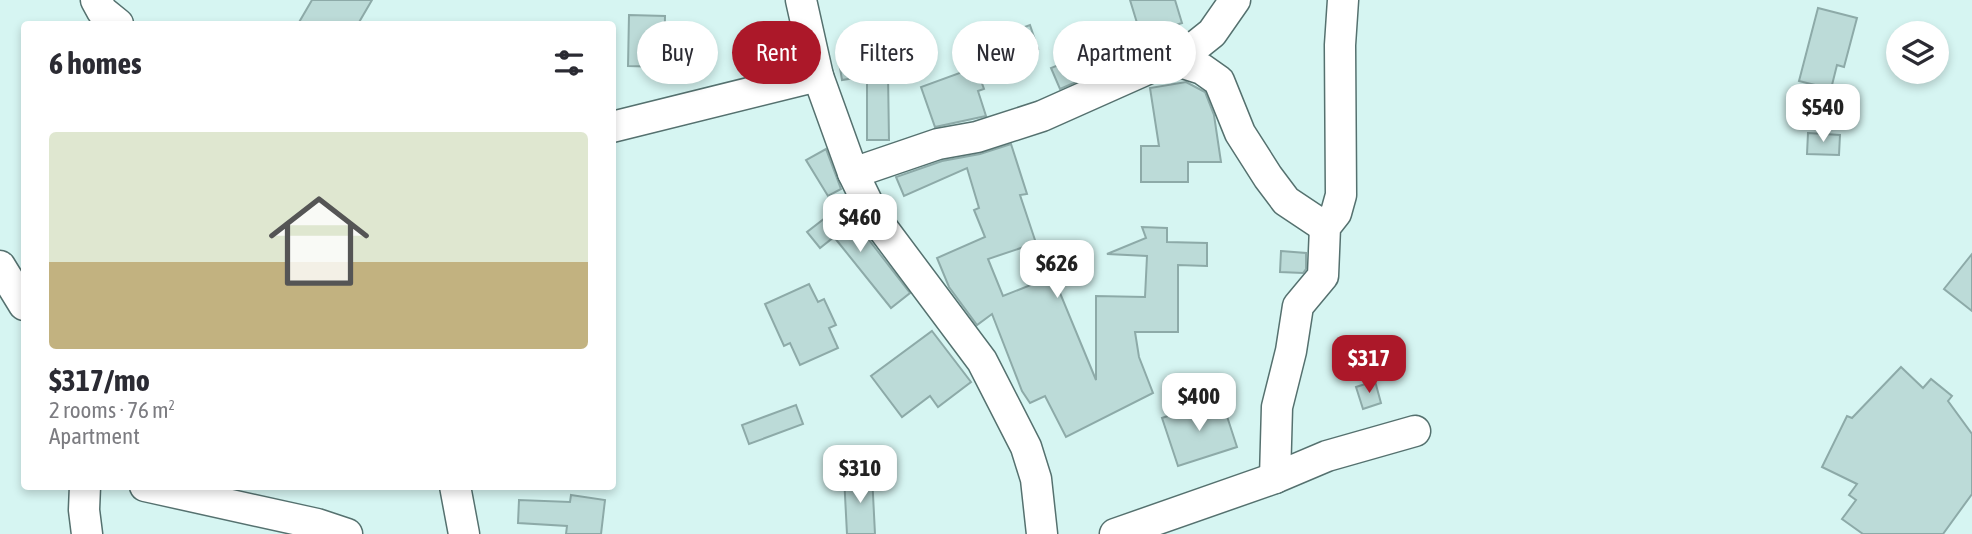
<!DOCTYPE html>
<html lang="en">
<head>
<meta charset="utf-8">
<style>
  body { margin:0; font-family:"Asap Condensed",sans-serif; background:#f2f2f3; color:#2b2b33; height:100vh; display:flex; flex-direction:column; font-size:26px; white-space:nowrap }
  * { box-sizing:border-box; margin:0 }
  p { font-size:23px; color:#7c7c81 }
  .icon { flex:none; width:38px; height:38px; fill:none; stroke:currentColor; stroke-width:2; stroke-linecap:round; stroke-linejoin:round }
  .map { position:relative; flex:1; overflow:hidden }
  .drawer { position:absolute; left:21px; top:21px; width:595px; height:469px; display:flex; flex-direction:column; background:#fff; border-radius:7px; box-shadow:0 4px 10px #0003 }
  .drawer>* { flex:none }
  .top-card { position:absolute; left:637px; top:21px; width:665px; height:63px; display:flex; gap:14px }
  .tools { position:absolute; left:1886px; top:21px; display:grid; gap:14px }
  .tools a { display:grid; place-items:center; width:63px; height:63px; border-radius:50%; background:#fff; box-shadow:0 4px 10px #0003; font-size:35px }
  .price { position:absolute; translate:-50% -60px; padding:0 16px; border-radius:14px; background:#fff; color:#222; font-size:23px; line-height:46px; filter:drop-shadow(0 2px 4px #0008) }
  .price::after { content:''; position:absolute; left:50%; top:42px; width:21px; height:16px; margin-left:-10px; background:inherit; clip-path:polygon(0 0,100% 0,50% 100%) }
  .price.current { background:#ac1829; color:#fff }
  ul { padding:0; list-style:none }
  li { display:grid; align-content:center; gap:14px; height:371px; padding:0 28px }
  li span { display:grid; place-items:center; height:217px; border-radius:7px; color:#555 }
  li>.icon { margin-inline-start:auto }
  span .icon { width:126px; height:126px; fill:#fffc; stroke-width:1 }
  li b { font-size:30px }
  h2 { display:flex; justify-content:space-between; align-items:center; height:84px; padding:0 28px; font-size:30px }
  .chip { padding:0 24px; border-radius:32px; background:#fff; box-shadow:0 4px 10px #0003; font-size:24px; line-height:63px }
  .chip.current { background:#ac1829; color:#fff }
  .map>svg:first-child { display:block }
  .building { fill:#bcdbd8; stroke:#8daaa8; stroke-width:2 }
  .lines { fill:none; stroke-linecap:round; stroke-linejoin:round }
  .street-casing { stroke:#55716f; stroke-width:33 }
  .street { stroke:#fff; stroke-width:30 }
</style>
</head>
<body>
<div class="map">
<svg width="1972" height="534" viewBox="0 0 1972 534">
  <rect width="100%" height="100%" fill="#d6f5f2"/>
  <g class="building">
    <polygon points="312,0 372,0 358,24 298,24"/>
    <polygon points="1130,0 1175,0 1182,23 1141,36"/>
    <polygon points="1818,8 1857,18 1844,67 1837,65 1831,89 1799,81"/>
    <polygon points="629,15 665,16 664,67 628,66"/>
    <polygon points="1030,25 1038,49 1018,55 1011,32"/>
    <polygon points="869,44 874,75 888,74 889,140 867,140 867,76 842,80 837,49"/>
    <polygon points="1089,53 1097,73 1060,89 1051,68"/>
    <polygon points="976,67 984,89 978,91 986,116 935,127 921,87"/>
    <polygon points="1186,82 1205,92 1214,115 1221,162 1188,162 1188,182 1141,182 1141,146 1159,146 1150,88"/>
    <polygon points="1808,133 1840,135 1839,155 1807,154"/>
    <polygon points="1011,144 1027,194 1020,195 1036,243 988,259 1003,296 1053,276 1096,380 1096,296 1145,297 1147,256 1107,254 1146,238 1142,227 1167,228 1167,242 1207,243 1207,266 1178,265 1178,332 1135,332 1139,357 1153,393 1066,437 1045,396 1030,403 1022,391 992,314 977,325 949,287 937,258 985,237 974,210 979,208 967,168 904,196 896,177 942,161 980,154"/>
    <polygon points="826,149 841,189 828,196 806,160"/>
    <polygon points="842,205 910,293 891,308 834,237 820,248 807,232"/>
    <polygon points="1281,251 1306,253 1306,269 1303,273 1280,272"/>
    <polygon points="1972,254 1972,311 1944,289"/>
    <polygon points="809,284 818,302 824,299 836,325 829,328 838,348 800,365 790,343 784,346 765,304"/>
    <polygon points="932,331 971,382 938,407 930,396 902,417 871,376"/>
    <polygon points="1901,367 1923,388 1931,379 1952,396 1948,401 1972,434 1972,494 1943,534 1863,534 1842,519 1856,500 1849,495 1857,484 1822,467 1847,416 1852,418"/>
    <polygon points="1375,381 1381,403 1363,409 1356,387"/>
    <polygon points="1210,402 1212,408 1223,404 1237,447 1178,466 1162,418"/>
    <polygon points="796,405 803,424 749,444 742,425"/>
    <polygon points="872,475 875,534 847,534 844,476"/>
    <polygon points="571,495 605,500 601,534 566,534 567,526 518,523 519,500 570,502"/>
  </g>
  <g class="lines">
    <g class="street-casing">
      <g id="street">
        <polyline points="96,0 102,11 118,24"/>
        <polyline points="801,0 818,76 853,173 875,218 982,361 1026,447 1036,479 1042,534"/>
        <polyline points="1177,61 1202,69 1219,81 1240,133 1268,177 1286,201 1325,227"/>
        <polyline points="612,127 818,76"/>
        <polyline points="853,173 938,144 977,137 1042,116 1152,67 1177,61 1212,33 1235,0"/>
        <polyline points="0,266 24,305"/>
        <polyline points="1275,478 1277,407 1291,351 1298,306 1323,276 1325,227 1336,213 1341,195 1340,45 1343,0"/>
        <polyline points="85,486 84,510 87,534"/>
        <polyline points="145,486 317,524 347,534"/>
        <polyline points="455,486 464,534"/>
        <polyline points="1115,534 1275,478 1327,456 1415,431"/>
      </g>
    </g>
    <use href="#street" class="street"/>
  </g>
</svg>
<div class="tools">
<a><svg class="icon" aria-label="layers" viewBox="0 0 24 24"><path d="M12 4l9 5-9 5-9-5zM3 14l9 5 9-5"/></svg></a>
</div>
<b class="price" style="left:1823px;top:144px">$540</b>
<b class="price" style="left:860px;top:254px">$460</b>
<b class="price" style="left:1057px;top:300px">$626</b>
<b class="price current" style="left:1369px;top:395px">$317</b>
<b class="price" style="left:1199px;top:433px">$400</b>
<b class="price" style="left:860px;top:505px">$310</b>
<div class="top-card">
<a class="chip">Buy</a>
<a class="chip current">Rent</a>
<a class="chip">Filters</a>
<a class="chip">New</a>
<a class="chip">Apartment</a>
</div>
<section class="drawer">
<h2>6 homes<svg class="icon" aria-label="filters" viewBox="0 0 24 24"><path d="M4 7h16M4 17h16"/><circle cx="9" cy="7" r="2"/><circle cx="15" cy="17" r="2"/></svg></h2>
<ul>
<li><span style="background:linear-gradient(#dfe7d0 60%,#c2b280 0)"><svg class="icon" aria-label="home" viewBox="0 0 24 24"><path d="M3 11l9-7 9 7M6 9v11h12V9"/></svg></span><div><b>$317/mo</b><p>2 rooms · 76 m²</p><p>Apartment</p></div></li>
</ul>
</section>
</div>
</body>
</html>
